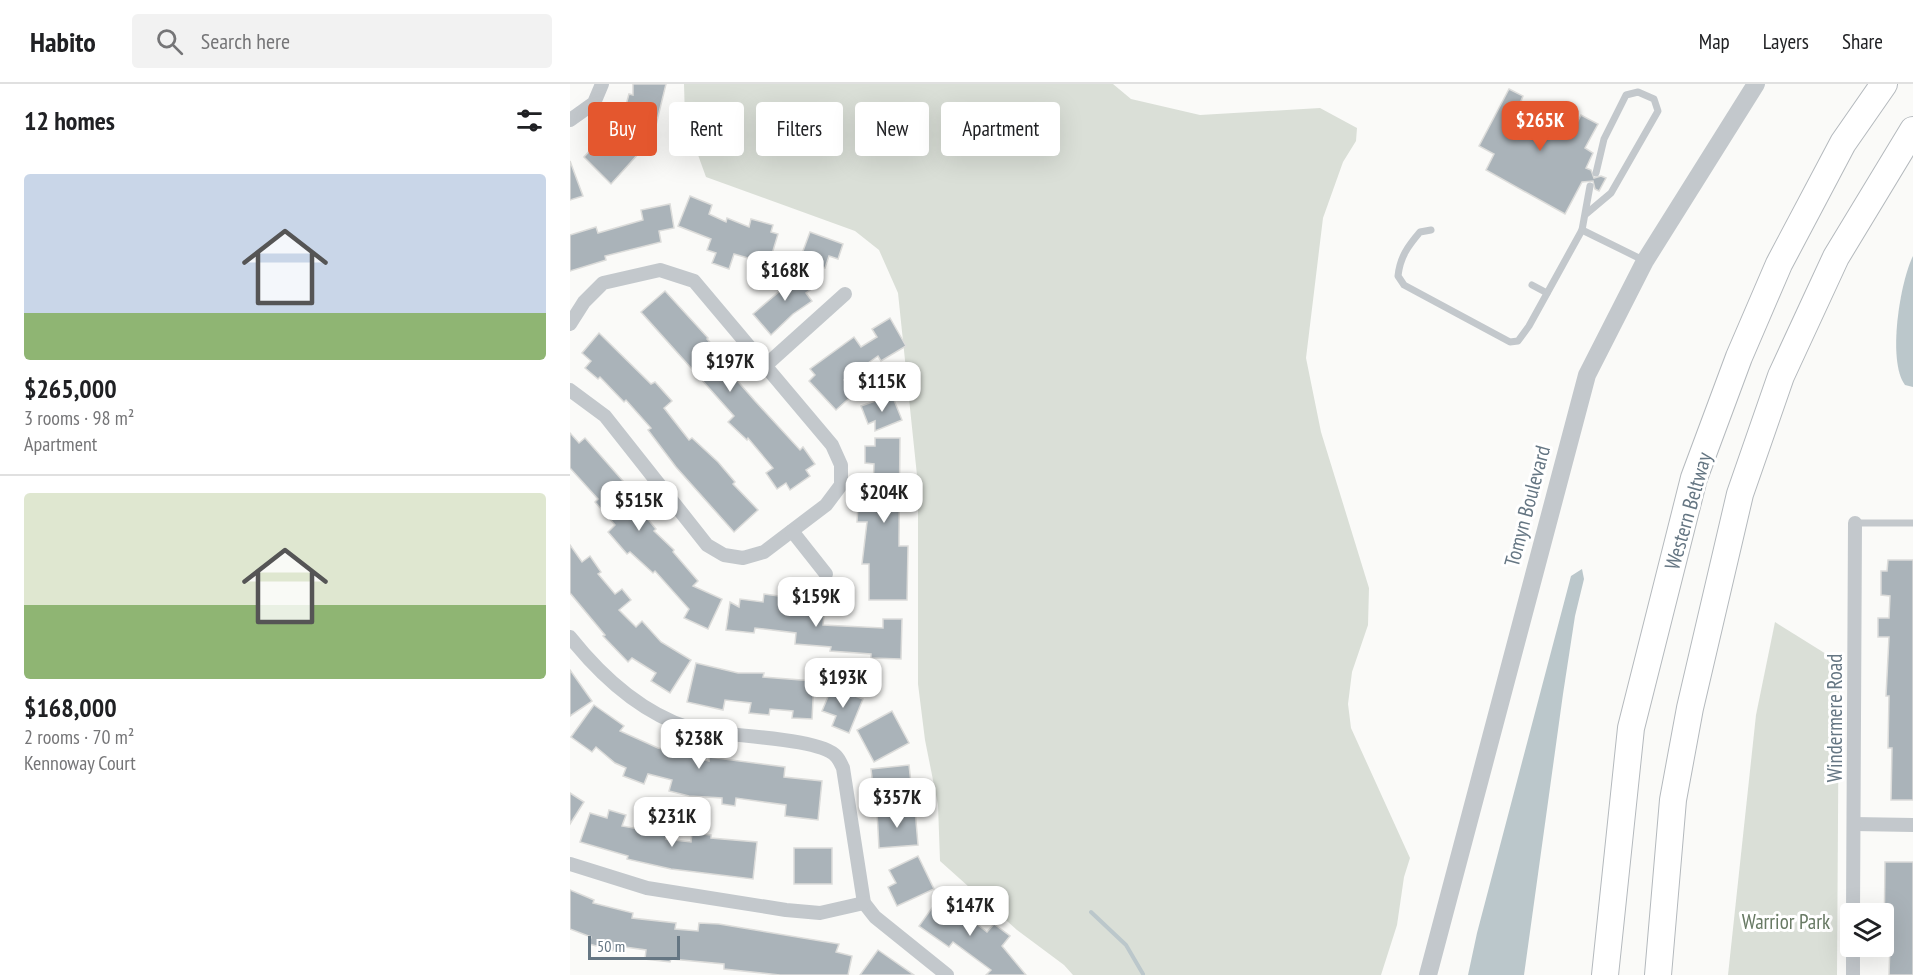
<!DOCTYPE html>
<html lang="en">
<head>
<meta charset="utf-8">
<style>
  body { margin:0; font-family:"PT Sans Narrow",sans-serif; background:#f2f2f2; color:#202124; height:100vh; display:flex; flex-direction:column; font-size:22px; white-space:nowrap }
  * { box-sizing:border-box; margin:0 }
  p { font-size:20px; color:#757577 }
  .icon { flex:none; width:33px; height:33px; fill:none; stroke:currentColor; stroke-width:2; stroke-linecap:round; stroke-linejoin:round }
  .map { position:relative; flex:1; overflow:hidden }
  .drawer { display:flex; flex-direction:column; background:#fff; width:570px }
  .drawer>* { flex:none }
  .banner { position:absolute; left:18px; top:18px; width:570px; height:54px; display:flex; gap:12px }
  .buttons { position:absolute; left:1270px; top:819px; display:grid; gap:12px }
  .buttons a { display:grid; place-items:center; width:54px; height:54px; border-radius:6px; background:#fff; box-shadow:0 6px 24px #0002; font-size:30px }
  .scale { position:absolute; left:18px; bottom:15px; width:92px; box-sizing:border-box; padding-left:6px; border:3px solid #657683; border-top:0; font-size:16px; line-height:21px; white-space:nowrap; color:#657683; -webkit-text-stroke:4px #fff; paint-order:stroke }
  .price { position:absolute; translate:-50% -51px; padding:0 14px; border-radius:12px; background:#fff; color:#222; font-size:20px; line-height:39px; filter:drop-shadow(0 2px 3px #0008) }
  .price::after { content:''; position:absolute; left:50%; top:36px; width:18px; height:14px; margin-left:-9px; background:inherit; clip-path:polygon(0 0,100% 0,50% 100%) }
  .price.on { background:#e4572e; color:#fff }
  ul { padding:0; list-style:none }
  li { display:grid; align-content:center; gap:12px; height:318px; padding:0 24px }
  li+li { border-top:2px solid #e0e0e0 }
  li span { display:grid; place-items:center; height:186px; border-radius:6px; color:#555 }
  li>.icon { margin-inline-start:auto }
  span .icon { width:108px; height:108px; fill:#fffc; stroke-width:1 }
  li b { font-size:26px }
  h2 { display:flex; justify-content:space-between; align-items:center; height:72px; padding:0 24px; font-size:26px }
  .pill { padding:0 21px; border-radius:6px; background:#fff; box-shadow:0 6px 24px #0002; font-size:21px; line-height:54px }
  .pill.on { background:#e4572e; color:#fff }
  header { display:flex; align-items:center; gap:36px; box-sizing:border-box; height:84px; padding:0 30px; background:#fff; border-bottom:2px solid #e0e0e0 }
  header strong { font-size:28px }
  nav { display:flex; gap:33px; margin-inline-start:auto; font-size:21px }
  .search { width:420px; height:54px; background:#f2f2f2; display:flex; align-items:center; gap:15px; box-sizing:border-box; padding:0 21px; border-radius:6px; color:#757577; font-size:22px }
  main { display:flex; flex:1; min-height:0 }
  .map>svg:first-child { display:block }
  .green { fill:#dadfd7 }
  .water { fill:#bbc7cb }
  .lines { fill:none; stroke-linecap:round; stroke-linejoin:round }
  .stream { stroke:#bbc7cb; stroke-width:4 }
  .building { fill:#aab3b9; stroke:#dcdcda; stroke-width:1.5 }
  .motorway-casing { stroke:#b4b9bd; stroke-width:28 }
  .service { stroke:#c3c8cc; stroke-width:7 }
  .minor { stroke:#c3c8cc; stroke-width:14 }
  .tertiary { stroke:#c3c8cc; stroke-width:18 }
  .motorway { stroke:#fff; stroke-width:26 }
  .labels { text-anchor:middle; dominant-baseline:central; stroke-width:6; stroke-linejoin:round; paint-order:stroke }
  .street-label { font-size:21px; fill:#657683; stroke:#fff }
  .park-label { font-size:21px; fill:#687a64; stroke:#fff }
</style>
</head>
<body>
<header>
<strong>Habito</strong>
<div class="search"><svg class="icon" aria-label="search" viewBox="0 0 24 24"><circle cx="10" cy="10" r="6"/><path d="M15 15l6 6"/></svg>Search here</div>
<nav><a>Map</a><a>Layers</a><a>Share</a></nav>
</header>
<main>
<section class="drawer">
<h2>12 homes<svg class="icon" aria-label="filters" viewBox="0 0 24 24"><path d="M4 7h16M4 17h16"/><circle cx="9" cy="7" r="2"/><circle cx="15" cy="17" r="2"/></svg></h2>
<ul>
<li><span style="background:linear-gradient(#c9d6e8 75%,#8fb573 0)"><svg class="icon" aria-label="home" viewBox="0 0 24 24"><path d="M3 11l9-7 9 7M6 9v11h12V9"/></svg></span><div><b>$265,000</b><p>3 rooms · 98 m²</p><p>Apartment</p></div></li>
<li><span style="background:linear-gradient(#dfe7d0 60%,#8fb573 0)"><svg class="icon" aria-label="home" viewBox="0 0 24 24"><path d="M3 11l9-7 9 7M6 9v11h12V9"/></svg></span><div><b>$168,000</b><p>2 rooms · 70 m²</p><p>Kennoway Court</p></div></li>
</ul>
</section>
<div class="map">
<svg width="1343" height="891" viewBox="0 0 1343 891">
  <rect width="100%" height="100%" fill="#fafaf8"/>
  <g class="green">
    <polygon points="114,0 543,0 561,15 630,31 750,24 787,44 786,57 773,78 753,134 736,274 751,348 799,504 798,541 782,588 778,620 781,644 840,774 834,793 827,841 811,891 503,891 494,881 447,846 370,777 368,721 355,656 348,600 348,401 328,209 309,166 285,147 136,93 115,35"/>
    <polygon points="1205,538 1269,578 1267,891 1158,891 1186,631"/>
  </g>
  <g class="water">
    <path d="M1343 172V303L1335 301C1317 277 1330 198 1343 172Z"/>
    <polygon points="1012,485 1014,495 1005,532 993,610 954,891 898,891 907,849 1001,492"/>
  </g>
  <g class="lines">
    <polyline class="stream" points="521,828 556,861 573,890"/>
  </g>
  <g class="building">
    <polygon points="63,0 96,0 86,41 53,32 59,10 63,11"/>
    <polygon points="939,5 953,12 951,17 1005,43 1011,31 1028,40 1015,64 1023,69 1016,84 1021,86 1024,94 1031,92 1036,94 1029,107 1025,105 1023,97 1012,98 995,130 916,86 924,70 909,62"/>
    <polygon points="49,34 79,58 41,100 14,73"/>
    <polygon points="0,77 13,112 0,116"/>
    <polygon points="120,112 142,121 139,130 156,138 157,134 179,143 181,135 203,141 201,148 208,150 199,180 164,170 159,185 142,179 146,169 137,166 141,155 108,142"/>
    <polygon points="100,120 104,144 89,147 91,158 35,172 36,176 0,187 0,151 26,143 28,149 73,136 71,126"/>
    <polygon points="240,148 273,160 268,175 259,172 255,184 230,175"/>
    <polygon points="230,184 243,204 236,209 242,217 223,230 201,251 183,230 212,205 208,199"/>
    <polygon points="95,207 138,254 137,255 154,274 150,277 185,317 230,366 233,363 245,380 236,386 240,392 220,406 216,399 207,405 196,389 203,384 178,354 177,356 158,338 164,332 71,228"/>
    <polygon points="320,234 336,262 311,277 308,272 274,296 285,309 266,326 239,297 245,291 240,285 284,253 291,263 307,253 302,245"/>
    <polygon points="29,249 81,300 85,298 102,317 94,324 119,356 122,354 148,378 165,398 163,400 188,426 164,448 106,383 78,346 81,344 56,316 54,318 30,293 28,295 15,284 21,277 12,269"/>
    <polygon points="322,311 332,336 305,347 305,337 298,340 291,322"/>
    <polygon points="0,349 9,359 15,354 68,414 56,425 68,439 76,433 86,445 84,447 104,466 103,468 128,497 123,502 152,515 138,545 114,534 119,525 85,487 83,489 60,468 57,470 38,448 45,441 25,418 28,415 0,384"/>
    <polygon points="305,354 330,354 329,454 329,462 338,462 337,516 299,516 299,480 292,480 297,438 287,438 288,422 294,423 295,404 303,404 304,380 295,379 295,362 305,362"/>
    <polygon points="0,461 12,478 20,472 31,488 28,490 45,510 52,505 61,516 49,526 66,543 72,537 91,558 121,576 100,609 81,597 86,589 62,574 58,578 33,552 35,551 0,509"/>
    <polygon points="1318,476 1343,476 1343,716 1321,716 1322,664 1318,664 1319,612 1316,612 1319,553 1308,553 1308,534 1319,534 1320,512 1311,511 1311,487 1317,487"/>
    <polygon points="194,510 224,514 222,528 254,531 253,541 313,544 313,535 332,535 331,575 301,574 301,570 260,567 261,563 225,560 226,549 185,544 184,549 156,546 160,518 169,523 170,515 193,518"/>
    <polygon points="126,579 168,589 194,589 193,593 244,597 242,635 222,634 223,627 200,625 199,631 179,629 181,619 155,616 153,626 117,618"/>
    <polygon points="0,586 22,617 0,632"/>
    <polygon points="262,603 293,615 279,649 262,642 266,632 252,627"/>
    <polygon points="24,621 54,642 50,647 88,664 139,677 139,673 215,683 214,693 252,697 248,736 215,732 216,721 166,714 165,722 152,720 152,714 119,712 99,707 102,696 78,690 74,700 53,692 56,684 45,679 26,663 22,668 1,653"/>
    <polygon points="322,627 339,659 304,678 287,646"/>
    <polygon points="339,681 342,708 304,712 301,685"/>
    <polygon points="0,709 14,718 0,740"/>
    <polygon points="345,725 348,761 309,764 307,728"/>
    <polygon points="39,726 56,731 52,742 97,750 96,755 121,758 122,749 141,751 141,754 187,758 183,795 101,785 57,775 58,772 10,758 20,729 37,734"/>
    <rect x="224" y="764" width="38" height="36"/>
    <polygon points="348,772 364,805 327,822 318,803 326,799 319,786"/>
    <polygon points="1315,778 1343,778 1343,891 1319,891 1320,859 1314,859"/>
    <polygon points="0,806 24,816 23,819 63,829 62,834 106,839 105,845 128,847 129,839 149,840 269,860 266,868 282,872 278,891 210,891 154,885 154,880 101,875 100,878 75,875 76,866 55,863 53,869 19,860 21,853 0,845"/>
    <polygon points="372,810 402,831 399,834 417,848 424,840 440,852 432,862 456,891 416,891 421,886 383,858 379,863 349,842"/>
    <polygon points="308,866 344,891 290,891"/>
  </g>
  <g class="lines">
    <g class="motorway-casing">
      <g id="motorway">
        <polyline points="1035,891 1061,644 1124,394 1169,273 1209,180 1273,59 1314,0"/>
        <polyline points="1088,891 1103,716 1120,624 1170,410 1211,292 1266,173 1343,46"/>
      </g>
    </g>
    <g class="service">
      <polyline points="1020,102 1012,146 1073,176"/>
      <polyline points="1016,130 1041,109 1088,27 1084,15 1068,8 1056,11 1034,55 1026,89"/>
      <path d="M861 146 850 148C838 162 830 173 828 192L834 201 940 258 948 257 959 242 1012 146"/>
      <polyline points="962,201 977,209"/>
      <polyline points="1285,439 1343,439"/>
    </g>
    <g class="minor">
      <polyline points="0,36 24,19 32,0"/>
      <polyline points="0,240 14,218 33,199 90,186 124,197 262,361 271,381 271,401 256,421 194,468 173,474 154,471 137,461 35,332 0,306"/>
      <polyline points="195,282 275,210"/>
      <polyline points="222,447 256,490"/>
      <path d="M0 553C31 592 70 628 119 644 149 653 248 652 266 672 269 675 271 680 273 684L294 819 305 833 377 891"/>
      <polyline points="1284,740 1343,741"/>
      <polyline points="0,780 77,804 216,826 250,829 294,819"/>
      <polyline points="1283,830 1285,439"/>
      <polyline points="1283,891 1283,862"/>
    </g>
    <polyline class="tertiary" points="858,891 1017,291 1075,177 1186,0"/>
    <use href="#motorway" class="motorway"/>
  </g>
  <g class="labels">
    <g class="street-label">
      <text transform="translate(957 422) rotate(-75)">Tomyn Boulevard</text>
      <text transform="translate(1118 427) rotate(-74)">Western Beltway</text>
      <text transform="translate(1264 634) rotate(-90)">Windermere Road</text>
    </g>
    <g class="park-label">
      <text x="1216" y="837">Warrior Park</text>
    </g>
  </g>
</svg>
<div class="buttons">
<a><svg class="icon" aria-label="layers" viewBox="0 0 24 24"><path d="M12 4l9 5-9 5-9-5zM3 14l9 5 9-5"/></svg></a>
</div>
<div class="scale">50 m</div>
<b class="price on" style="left:970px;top:68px">$265K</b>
<b class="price" style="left:215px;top:218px">$168K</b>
<b class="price" style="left:160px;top:309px">$197K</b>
<b class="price" style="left:312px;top:329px">$115K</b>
<b class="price" style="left:314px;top:440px">$204K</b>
<b class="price" style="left:69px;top:448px">$515K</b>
<b class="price" style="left:246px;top:544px">$159K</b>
<b class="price" style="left:273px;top:625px">$193K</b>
<b class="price" style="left:129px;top:686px">$238K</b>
<b class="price" style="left:327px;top:745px">$357K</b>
<b class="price" style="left:102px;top:764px">$231K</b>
<b class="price" style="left:400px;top:853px">$147K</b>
<div class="banner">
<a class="pill on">Buy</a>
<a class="pill">Rent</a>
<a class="pill">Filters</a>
<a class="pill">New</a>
<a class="pill">Apartment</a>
</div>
</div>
</main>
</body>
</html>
